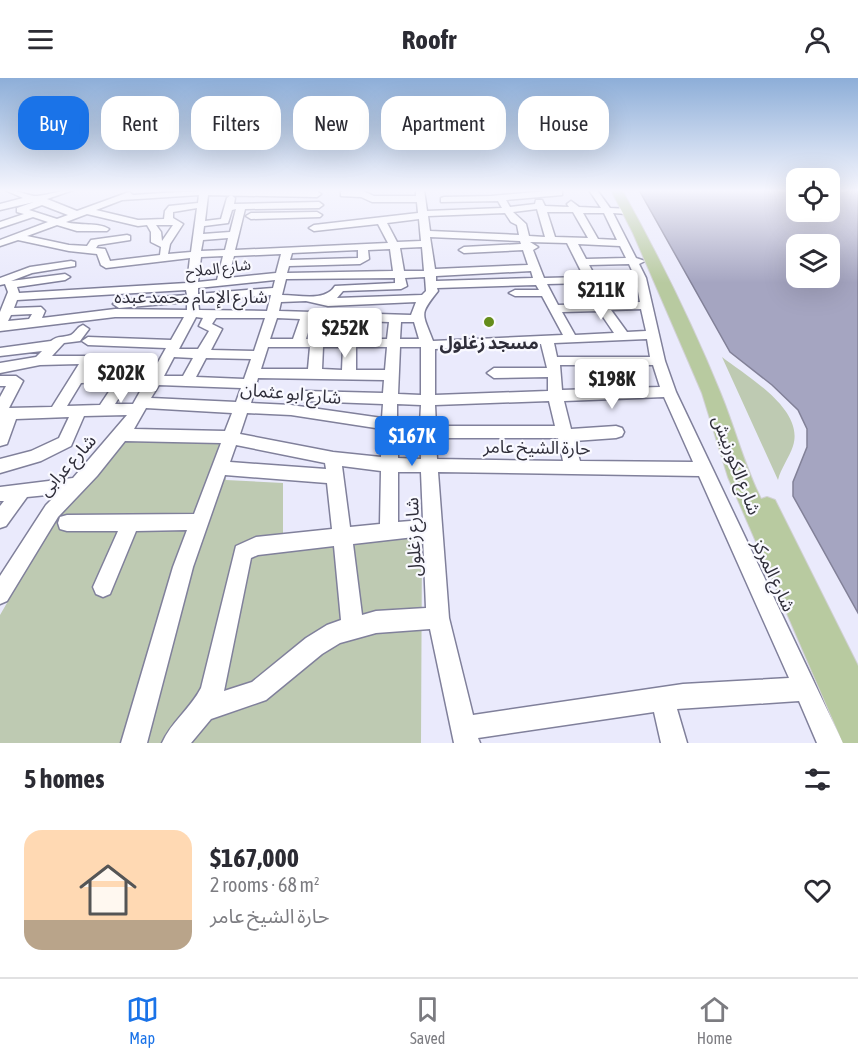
<!DOCTYPE html>
<html lang="en">
<head>
<meta charset="utf-8">
<style>
  body { margin:0; font-family:"Asap Condensed","Noto Sans Arabic",sans-serif; background:#f7f7f7; color:#2b2b33; height:100vh; display:flex; flex-direction:column; font-size:22px; white-space:nowrap }
  * { box-sizing:border-box; margin:0 }
  p { font-size:20px; color:#7c7c81 }
  .icon { flex:none; width:33px; height:33px; fill:none; stroke:currentColor; stroke-width:2; stroke-linecap:round; stroke-linejoin:round }
  .map { position:relative; height:665px; overflow:hidden }
  .sheet { display:flex; flex-direction:column; background:#fff; flex:1 }
  .sheet>* { flex:none }
  .hud { position:absolute; left:18px; top:18px; width:822px; height:54px; display:flex; gap:12px }
  .tools { position:absolute; left:786px; top:90px; display:grid; gap:12px }
  .tools a { display:grid; place-items:center; width:54px; height:54px; border-radius:12px; background:#fff; box-shadow:0 6px 24px #0002; font-size:30px }
  .price { position:absolute; translate:-50% -51px; padding:0 14px; border-radius:6px; background:#fff; color:#222; font-size:20px; line-height:39px; filter:drop-shadow(0 2px 3px #0008) }
  .price::after { content:''; position:absolute; left:50%; top:36px; width:18px; height:14px; margin-left:-9px; background:inherit; clip-path:polygon(0 0,100% 0,50% 100%) }
  .price.current { background:#1a73e8; color:#fff }
  ul { padding:0; list-style:none }
  li { display:flex; align-items:center; gap:18px; height:150px; padding:0 24px }
  li span { display:grid; place-items:center; flex:none; width:168px; height:120px; border-radius:18px; color:#555 }
  li>.icon { margin-inline-start:auto }
  span .icon { width:72px; height:72px; fill:#fffc; stroke-width:1 }
  li b { font-size:26px }
  h2 { display:flex; justify-content:space-between; align-items:center; height:72px; padding:0 24px; font-size:26px }
  .chip { padding:0 21px; border-radius:18px; background:#fff; box-shadow:0 6px 24px #0002; font-size:21px; line-height:54px }
  .chip.current { background:#1a73e8; color:#fff }
  header { display:flex; justify-content:space-between; align-items:center; height:78px; padding:0 24px; background:#fff; font-size:27px; font-weight:700 }
  .menu { display:flex; justify-content:space-around; align-items:center; height:84px; border-top:2px solid #e1e1e2; background:#fff; font-size:16px; color:#7c7c81 }
  .menu a { display:grid; justify-items:center; gap:3px }
  .menu .current { color:#1a73e8 }
  .map>svg:first-child { display:block }
  .green { fill:#becab2 }
  .water { fill:#a5a5c1; stroke:#828198; stroke-width:1.5; fill-rule:evenodd }
  .lines { fill:none; stroke-linecap:round; stroke-linejoin:round }
  .minor-casing { stroke:#80809b; stroke-width:3 }
  .major-casing { stroke:#d1d1d4; stroke-width:2 }
  .minor { fill:#fff; fill-rule:evenodd }
  .major { fill:#b8caa0; fill-rule:evenodd }
  .poi-dot { fill:#658d1b; stroke:#f9f9ff; stroke-width:2 }
  .labels { text-anchor:middle; dominant-baseline:central; stroke-width:4.5; stroke-linejoin:round; paint-order:stroke }
  .far-street-label { font-size:15px; fill:#2f2e3a; stroke:#f9f9ff }
  .street-label { font-size:18px; fill:#2f2e3a; stroke:#f9f9ff }
  .poi-label { font-size:18px; font-weight:bold; fill:#2f2e3a; stroke:#f9f9ff }
</style>
</head>
<body>
<header><svg class="icon" aria-label="menu" viewBox="0 0 24 24"><path d="M4 6h16M4 12h16M4 18h16"/></svg>Roofr<svg class="icon" aria-label="person" viewBox="0 0 24 24"><circle cx="12" cy="8" r="4"/><path d="M4 21q1-7 8-7t8 7"/></svg></header>
<div class="map">
<svg width="858" height="665" viewBox="0 0 858 665">
  <rect width="100%" height="100%" fill="#eaeafc"/>
  <g class="green">
    <path d="M722 279C746 298 805 331 793 368 789 380 781 390 778 402Z"/>
    <polygon points="123,363 221,364 226,402 283,405 283,475 422,457 421,665 0,665 0,537 65,425"/>
  </g>
  <path class="water" d="M639 112H796V134H830V112H858V535L793 418V404L807 369V351L798 332 772 307 730 274ZM796 166H830V200H796Z"/>
  <g class="lines">
    <g class="minor-casing">
      <g id="minor">
        <path d="M5 112C16 112 24 116 34 118 40 119 62 112 73 112L47 121 77 133 129 114 133 117C194 112 255 112 317 113L321 116 317 119 208 117 205 143 221 141 227 120 231 117 235 120 234 126 319 124 323 127 319 130 245 131 235 172 388 165 378 146 314 153 309 150 314 147 418 135 417 124H372L361 119 341 118V114L344 113H363L374 118H416V112H424L427 133 502 130 498 123 441 124V120L444 119 491 118 559 112 562 113V117L506 122 510 129 535 126 536 122H542L545 128 569 129 567 126 571 123 579 129 601 130 589 112H597L610 130 630 131 631 133 627 136 613 135 636 180 645 183 639 186 646 200 665 283 676 314 843 665H817L799 623 677 631 687 665H661L654 634 478 660 480 665H454L430 551 376 555 340 565 322 576 266 622 211 641 191 665H162C171 644 191 630 201 610L236 468 256 459 332 451 327 405 225 397 193 489 147 665H121L173 489 187 452 136 453 110 516 103 519 96 516 93 509 118 453H67L60 451 58 445 60 439 67 437 194 436 221 365 125 363 97 398 58 439 7 523 0 526V498L46 427 57 416 27 419 6 448 0 450V428L4 423H0V409L73 400 127 337 84 338 71 368 41 383 0 395V381L31 373 59 360 69 339 16 341 7 366 0 368V319L6 308H0V298H16L23 303 9 330 52 329 79 286 40 287 0 295V285L36 279 42 273 0 278V270L51 263C58 257 63 260 71 257 76 254 77 249 83 247L89 251 80 263 64 265 52 278H94L96 281 87 296 122 290 152 295 166 270 88 267 82 263 88 259 171 262 184 239H115L0 253V234L8 214 5 206 0 207V200L30 189 71 183 75 184V188L32 195 11 203 65 196 70 199 65 202 17 209 19 215 187 205 190 180 106 190 101 187 97 176 69 173 18 162 0 168V162L48 144 33 139 0 150V144L24 136 17 134V130L34 124 0 132V126L23 120ZM199 117 198 125 169 128 165 133 164 141 138 142 96 132 122 122ZM42 127 68 137 57 141 29 132ZM197 130 191 174 168 176 170 166 183 146 173 140V134ZM236 131 230 154 203 156 204 148 228 145 232 132ZM537 131 545 159 529 158 526 146 513 134ZM547 134H573L588 160 555 159ZM505 135 511 144 517 147 519 157 430 153 428 138ZM583 135H604L617 162 598 161ZM87 136 138 148 147 147 151 154V164L161 169 160 177 110 183 105 171 96 170 98 167 130 162V158L127 157 91 162 87 168 69 167 27 158 57 147 77 153H107L109 151C98 144 79 148 66 144ZM419 141 421 163 397 164 387 145ZM156 147H173L162 163 161 154ZM430 159 520 163 521 166 464 169 459 172 464 175 523 172 528 187 435 191ZM228 160 225 172 201 173 203 162ZM530 164 567 165 584 199 544 200 533 172 538 169ZM578 166 620 168 626 180 586 181ZM422 169 424 193H404L400 170ZM390 171 393 193 287 195 289 188 360 186 369 181 368 172ZM358 172V180L290 182 292 175ZM281 176 276 195 228 200 234 178ZM223 178 217 202 198 204 201 179ZM629 186 634 197 595 198 589 187ZM531 193 533 200 436 203V198ZM425 199 426 213 422 217 337 220 343 213 401 211 407 208 405 200ZM395 200V205L335 208C325 224 300 217 282 217L286 201ZM275 202 273 210 198 216V210ZM636 203 640 224 607 225 598 205ZM587 205 595 226 558 227 547 206ZM536 207 539 212H515L509 215 515 218H542L563 257 433 263C422 234 419 237 438 213L437 210ZM186 212 187 217 119 222 113 226 119 230 187 224V232L115 231 42 240 45 233 41 229 14 230 17 222ZM271 217 267 233 199 232 198 223ZM306 223 328 228 416 224 411 237 279 233 281 224ZM641 231 646 253 627 254 611 232ZM599 233 614 255 575 257 562 234ZM32 236 29 241 8 243 11 237ZM196 239 203 240 199 248 209 253 198 271H179ZM216 240H265L254 273 211 272 222 251 212 246ZM277 240 300 241 293 261H270ZM312 241 389 244 387 261H306ZM401 244H414L419 261H400ZM647 261 650 279H557L554 265ZM541 266 547 290H494L487 295 494 300 548 299V313L435 317V271ZM268 269H310L308 291H261ZM323 269H343L342 292 322 291ZM356 269H387L385 292H356ZM400 269H421V317L398 316ZM174 279 193 280 183 298H164ZM206 280 251 281 244 301 196 299ZM560 287H653L660 309 562 312ZM122 300 146 303 133 326H115L126 309 119 304 114 306 100 327 67 328 81 305 107 304ZM258 300 384 302 383 315 304 313 297 318 304 323 383 326 382 340 291 327 251 325ZM159 307 241 310 236 324 151 320ZM664 319 693 384 580 383 574 363 616 360 622 358 624 354 622 350 616 348 571 351 564 323ZM549 323 555 348H436L435 327ZM397 326 421 327 420 346 397 342ZM146 330 232 335 225 353 134 351ZM247 335 291 337 382 351 381 379 333 374 240 356ZM398 354 420 357 421 381 398 380ZM436 360H558L563 383 437 381ZM236 367 325 385 326 391 230 384ZM342 388 381 393 380 446 350 449ZM398 394H421L423 442 398 444ZM438 394 699 398 789 600 683 606 473 637 449 540ZM423 458 426 530 376 533 362 537 353 466ZM334 468 341 542 327 547 306 560 252 604 224 613 251 480 258 477Z"/>
        <polygon points="317,134 322,137 320,139 251,141 246,138 251,135"/>
      </g>
    </g>
    <g class="major-casing">
      <path id="major" d="M611 112H622C658 177 692 245 720 314 735 350 744 387 761 421L767 419 775 422 858 588V665H843L728 399 702 315 687 280 633 155Z"/>
    </g>
    <use href="#minor" class="minor"/>
    <use href="#major" class="major"/>
  </g>
  <linearGradient id="sky" x2="0" y2="1"><stop stop-color="#8daed8"/><stop offset="0.55" stop-color="#f6f6fe"/><stop offset="1" stop-color="#f6f6fe" stop-opacity="0"/></linearGradient>
  <rect width="858" height="205" fill="url(#sky)"/>
  <circle class="poi-dot" cx="489" cy="244" r="6"/>
  <g class="labels">
    <g class="far-street-label">
      <text transform="translate(218 190) rotate(-7)">شارع الملاح</text>
    </g>
    <g class="street-label">
      <text x="191" y="218">شارع الإمام محمد عبده</text>
      <text transform="translate(291 315) rotate(5)">شارع ابو عثمان</text>
      <text transform="translate(537 369) rotate(1)">حارة الشيخ عامر</text>
      <text transform="translate(67 387) rotate(-48)">شارع عرابى</text>
      <text transform="translate(737 387) rotate(69)">شارع الكورنيش</text>
      <text transform="translate(413 459) rotate(-92)">شارع زغلول</text>
      <text transform="translate(774 497) rotate(65)">شارع المركز</text>
    </g>
    <g class="poi-label">
      <text x="489" y="264">مسجد زغلول</text>
    </g>
  </g>
</svg>
<div class="tools">
<a><svg class="icon" aria-label="locate" viewBox="0 0 24 24"><circle cx="12" cy="12" r="6"/><path d="M12 2v4M12 18v4M2 12h4M18 12h4"/></svg></a>
<a><svg class="icon" aria-label="layers" viewBox="0 0 24 24"><path d="M12 4l9 5-9 5-9-5zM3 14l9 5 9-5"/></svg></a>
</div>
<b class="price" style="left:601px;top:243px">$211K</b>
<b class="price" style="left:345px;top:281px">$252K</b>
<b class="price" style="left:121px;top:326px">$202K</b>
<b class="price" style="left:612px;top:332px">$198K</b>
<b class="price current" style="left:412px;top:389px">$167K</b>
<div class="hud">
<a class="chip current">Buy</a>
<a class="chip">Rent</a>
<a class="chip">Filters</a>
<a class="chip">New</a>
<a class="chip">Apartment</a>
<a class="chip">House</a>
</div>
</div>
<section class="sheet">
<h2>5 homes<svg class="icon" aria-label="filters" viewBox="0 0 24 24"><path d="M4 7h16M4 17h16"/><circle cx="9" cy="7" r="2"/><circle cx="15" cy="17" r="2"/></svg></h2>
<ul>
<li><span style="background:linear-gradient(#ffd9b3 75%,#b9a48a 0)"><svg class="icon" aria-label="home" viewBox="0 0 24 24"><path d="M3 11l9-7 9 7M6 9v11h12V9"/></svg></span><div><b>$167,000</b><p>2 rooms · 68 m²</p><p>حارة الشيخ عامر</p></div><svg class="icon" aria-label="heart" viewBox="0 0 24 24"><path d="M12 20l-8-8c-3-5 5-10 8-4 3-6 11-1 8 4z"/></svg></li>
</ul>
</section>
<nav class="menu">
<a class="current"><svg class="icon" aria-label="map" viewBox="0 0 24 24"><path d="M3 6l6-2 6 2 6-2v14l-6 2-6-2-6 2zM9 4v14M15 6v14"/></svg>Map</a>
<a><svg class="icon" aria-label="saved" viewBox="0 0 24 24"><path d="M7 4h10v16l-5-4-5 4z"/></svg>Saved</a>
<a><svg class="icon" aria-label="home" viewBox="0 0 24 24"><path d="M3 11l9-7 9 7M6 9v11h12V9"/></svg>Home</a>
</nav>
</body>
</html>
